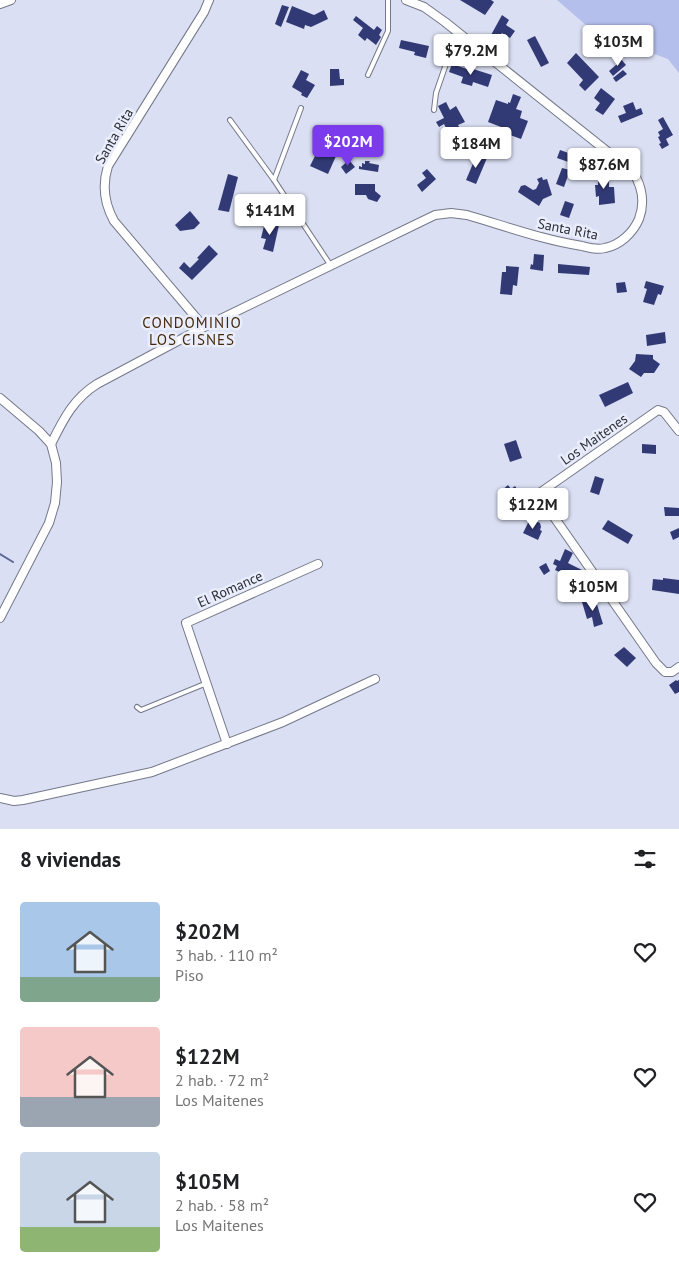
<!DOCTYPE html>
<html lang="es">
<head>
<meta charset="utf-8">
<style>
  body { margin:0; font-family:"PT Sans",sans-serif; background:#f2f2f2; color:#202124; height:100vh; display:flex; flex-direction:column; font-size:19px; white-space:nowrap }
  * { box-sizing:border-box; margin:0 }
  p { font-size:16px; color:#757577 }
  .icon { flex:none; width:28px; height:28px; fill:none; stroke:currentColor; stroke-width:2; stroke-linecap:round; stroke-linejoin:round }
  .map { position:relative; height:829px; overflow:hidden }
  .drawer { display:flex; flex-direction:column; background:#fff; flex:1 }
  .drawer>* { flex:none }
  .price { position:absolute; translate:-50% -42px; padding:0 11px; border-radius:5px; background:#fff; color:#222; font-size:16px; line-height:32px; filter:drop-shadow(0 1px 2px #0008) }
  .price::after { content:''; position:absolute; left:50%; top:30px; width:15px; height:11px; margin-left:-8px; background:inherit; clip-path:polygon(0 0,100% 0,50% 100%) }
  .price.selected { background:#7c3aed; color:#fff }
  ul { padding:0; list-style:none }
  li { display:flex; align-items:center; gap:15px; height:125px; padding:0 20px }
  li span { display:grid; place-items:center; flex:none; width:140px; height:100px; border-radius:5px; color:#555 }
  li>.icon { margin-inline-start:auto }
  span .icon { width:60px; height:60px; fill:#fffc; stroke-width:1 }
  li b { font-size:21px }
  h2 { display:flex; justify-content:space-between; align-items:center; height:60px; padding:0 20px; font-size:21px }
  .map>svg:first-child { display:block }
  .green { fill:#b5bfec }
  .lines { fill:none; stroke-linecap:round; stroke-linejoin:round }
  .stream { stroke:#5e6899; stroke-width:2 }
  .building { fill:#323a76 }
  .lane-casing { stroke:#747889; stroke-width:6 }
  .street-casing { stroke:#747889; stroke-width:10 }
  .lane { stroke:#fff; stroke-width:4 }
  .street { stroke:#fff; stroke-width:8 }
  .labels { text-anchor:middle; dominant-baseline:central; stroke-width:5; stroke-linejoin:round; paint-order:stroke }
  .street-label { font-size:14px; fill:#2c2e35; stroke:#e9edfc }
  .neighbourhood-label { font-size:15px; letter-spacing:1px; fill:#45290a; stroke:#e9edfc }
</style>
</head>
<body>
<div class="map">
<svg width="679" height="829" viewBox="0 0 679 829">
  <rect width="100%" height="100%" fill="#dadff3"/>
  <polygon class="green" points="557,0 679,0 679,73 668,59 594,32"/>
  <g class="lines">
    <polyline class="stream" points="0,554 13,562"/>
  </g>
  <g class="building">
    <polygon points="460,0 491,0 494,2 485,15"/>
    <polygon points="282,5 289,7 281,27 275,24"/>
    <polygon points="292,6 314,15 324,10 328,19 311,27 305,25 304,29 286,22"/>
    <polygon points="502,15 509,20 506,25 515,31 510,38 502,33 498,39 491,35"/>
    <polygon points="356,16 374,30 377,26 382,30 379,35 381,37 376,45 367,38 365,41 358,35 363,28 353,20"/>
    <polygon points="535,36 549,63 541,67 527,40"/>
    <polygon points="401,40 429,46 426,58 414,55 415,52 399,48"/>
    <polygon points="576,53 599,77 585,91 579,85 583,80 567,63"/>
    <polygon points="620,58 626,65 613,76 609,71 617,64 616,62"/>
    <polygon points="452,64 470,70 470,68 492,75 488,87 473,82 472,86 461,83 463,77 449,72"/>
    <polygon points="330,69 339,69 340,79 344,79 344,85 330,86"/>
    <polygon points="301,70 309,74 306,80 315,85 307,98 301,95 302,93 292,87"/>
    <polygon points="623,70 627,74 616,82 613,78"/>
    <polygon points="601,88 615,99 603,115 595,110 600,103 594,98"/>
    <polygon points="513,94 521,97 516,109 522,111 520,118 528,121 521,139 499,131 501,127 488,122 496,100 508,104 508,102 510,103"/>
    <polygon points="446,102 450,110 456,106 465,122 458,125 466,140 455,145 444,124 439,127 436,122 444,118 438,106"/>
    <polygon points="633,102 636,110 641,108 643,114 621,123 618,116 626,113 623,106"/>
    <polygon points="663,117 673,135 666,139 669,145 662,149 659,144 661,143 658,137 660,136 658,132 663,129 658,120"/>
    <polygon points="318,150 336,156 328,174 310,166"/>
    <polygon points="560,150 577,156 574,164 557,158"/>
    <polygon points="477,154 487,158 476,184 466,180"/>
    <polygon points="349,160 355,167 346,174 341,167"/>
    <polygon points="365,161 370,161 369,163 379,165 378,172 359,169 359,166 362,167 362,163 365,164"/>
    <polygon points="562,168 570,170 564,187 556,184"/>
    <polygon points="427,169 436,179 422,192 417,185 426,178 422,173"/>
    <polygon points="598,169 605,169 606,181 609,181 609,187 614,187 615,203 599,205 599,196 596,197 595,185 598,185 598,180 599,180"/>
    <polygon points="228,174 238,177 229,212 218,210"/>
    <polygon points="542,177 543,180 547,179 552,195 543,199 539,206 518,192 521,186 525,185 533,190 536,189 539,183 537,179"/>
    <polygon points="355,184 375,184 375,191 381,196 377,202 368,199 366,195 355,195"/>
    <polygon points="565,201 574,204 569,218 560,215"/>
    <polygon points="190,211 200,223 194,229 180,231 175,225"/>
    <polygon points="265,222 279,225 273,252 263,249 266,239 261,238"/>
    <polygon points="209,245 218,254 192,280 179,268 184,262 190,268 199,259 197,258"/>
    <polygon points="534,254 544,255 543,271 530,269 531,264 533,265"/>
    <polygon points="558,264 590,267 589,275 558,273"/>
    <polygon points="506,266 519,267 517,286 513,285 512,295 500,294 502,272 506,272"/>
    <polygon points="646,281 664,286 661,295 658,294 654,305 643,302 647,289 644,288"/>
    <polygon points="625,282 627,292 617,293 616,283"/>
    <polygon points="665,332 666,343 647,346 646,335"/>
    <polygon points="636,354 653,355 653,359 660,364 654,373 644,373 641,377 629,369 635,361"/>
    <polygon points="628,382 633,393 605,407 599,395"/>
    <polygon points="516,440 522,458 510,462 504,444"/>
    <polygon points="642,444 656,445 656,454 642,453"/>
    <polygon points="595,476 604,479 599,495 590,492"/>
    <polygon points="508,485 511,489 515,486 522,496 512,504 501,491"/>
    <polygon points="664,507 679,508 679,516 665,516"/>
    <polygon points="534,520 540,523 541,527 540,530 542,531 538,540 523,533 528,523"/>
    <polygon points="608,520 633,535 628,544 602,529"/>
    <polygon points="679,528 679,537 673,540 670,532"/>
    <polygon points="565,549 573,553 568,563 582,570 577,580 555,570 557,566 553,564 555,559 560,561"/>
    <polygon points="546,563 550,571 544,575 539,567"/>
    <polygon points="663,578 679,580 679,594 652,590 653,579 663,580"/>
    <polygon points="595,598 603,624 594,627 592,617 587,619 582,602"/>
    <polygon points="624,647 636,658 627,667 614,655"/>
    <polygon points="676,680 677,681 679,680 679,692 675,694 669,685"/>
  </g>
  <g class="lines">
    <g class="lane-casing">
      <g id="lane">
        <polyline points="368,75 388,31 388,0"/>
        <polyline points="434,110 436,93 457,32"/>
        <polyline points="230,120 274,180 331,266"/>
        <polyline points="274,180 301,108"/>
        <polyline points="137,707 141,710 207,683"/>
      </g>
    </g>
    <g class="street-casing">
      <g id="street">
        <polyline points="0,4 11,0"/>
        <path d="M204 327 114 221C104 203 102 185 108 166L204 12 209 0"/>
        <polyline points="0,398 39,431 51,444 56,463 57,482 55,503 49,523 0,618"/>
        <polyline points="679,431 664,412 658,410 541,492 540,497 656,663 665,672 672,672 679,667"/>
        <path d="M51 444C63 420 73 399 97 384L204 327 435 215 451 213 467 215C505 226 543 240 582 246 590 248 597 250 605 248 620 245 633 233 639 219 645 203 642 186 633 172L445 22 424 7 406 0"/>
        <polyline points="227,744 186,623 318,564"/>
        <polyline points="0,798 14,801 23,800 152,772 283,722 375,679"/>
      </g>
    </g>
    <use href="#lane" class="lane"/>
    <use href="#street" class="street"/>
  </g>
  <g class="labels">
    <g class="street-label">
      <text transform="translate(114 136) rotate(-60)">Santa Rita</text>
      <text transform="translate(568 229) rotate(11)">Santa Rita</text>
      <text transform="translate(594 439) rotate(-35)">Los Maitenes</text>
      <text transform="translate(230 589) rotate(-24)">El Romance</text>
    </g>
    <g class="neighbourhood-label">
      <text x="192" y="322">CONDOMINIO<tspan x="192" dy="17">LOS CISNES</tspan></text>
    </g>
  </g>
</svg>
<b class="price" style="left:618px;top:67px">$103M</b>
<b class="price" style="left:471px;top:76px">$79.2M</b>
<b class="price selected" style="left:348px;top:167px">$202M</b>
<b class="price" style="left:476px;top:169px">$184M</b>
<b class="price" style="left:604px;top:190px">$87.6M</b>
<b class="price" style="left:270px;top:236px">$141M</b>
<b class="price" style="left:533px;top:530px">$122M</b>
<b class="price" style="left:593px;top:612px">$105M</b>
</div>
<section class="drawer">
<h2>8 viviendas<svg class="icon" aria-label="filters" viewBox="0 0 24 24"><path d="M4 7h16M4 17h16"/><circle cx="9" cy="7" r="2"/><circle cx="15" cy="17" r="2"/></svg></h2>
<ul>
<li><span style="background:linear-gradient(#a9c7e8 75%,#7fa58c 0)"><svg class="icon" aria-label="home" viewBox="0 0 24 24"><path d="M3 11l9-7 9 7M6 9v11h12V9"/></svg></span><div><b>$202M</b><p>3 hab. · 110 m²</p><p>Piso</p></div><svg class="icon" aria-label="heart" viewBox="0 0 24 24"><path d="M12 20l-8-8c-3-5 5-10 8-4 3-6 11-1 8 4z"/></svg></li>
<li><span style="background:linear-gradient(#f6c9c9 70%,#9aa5b1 0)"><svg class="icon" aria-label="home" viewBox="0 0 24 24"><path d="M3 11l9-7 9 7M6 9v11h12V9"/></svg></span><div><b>$122M</b><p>2 hab. · 72 m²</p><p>Los Maitenes</p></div><svg class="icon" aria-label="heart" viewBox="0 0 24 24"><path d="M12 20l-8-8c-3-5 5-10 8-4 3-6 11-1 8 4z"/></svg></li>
<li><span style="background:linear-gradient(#c9d6e8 75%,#8fb573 0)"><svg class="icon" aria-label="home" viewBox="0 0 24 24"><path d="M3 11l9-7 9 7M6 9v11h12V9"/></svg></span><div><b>$105M</b><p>2 hab. · 58 m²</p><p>Los Maitenes</p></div><svg class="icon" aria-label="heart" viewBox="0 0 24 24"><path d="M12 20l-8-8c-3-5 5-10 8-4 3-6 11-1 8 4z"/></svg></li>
</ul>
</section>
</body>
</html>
